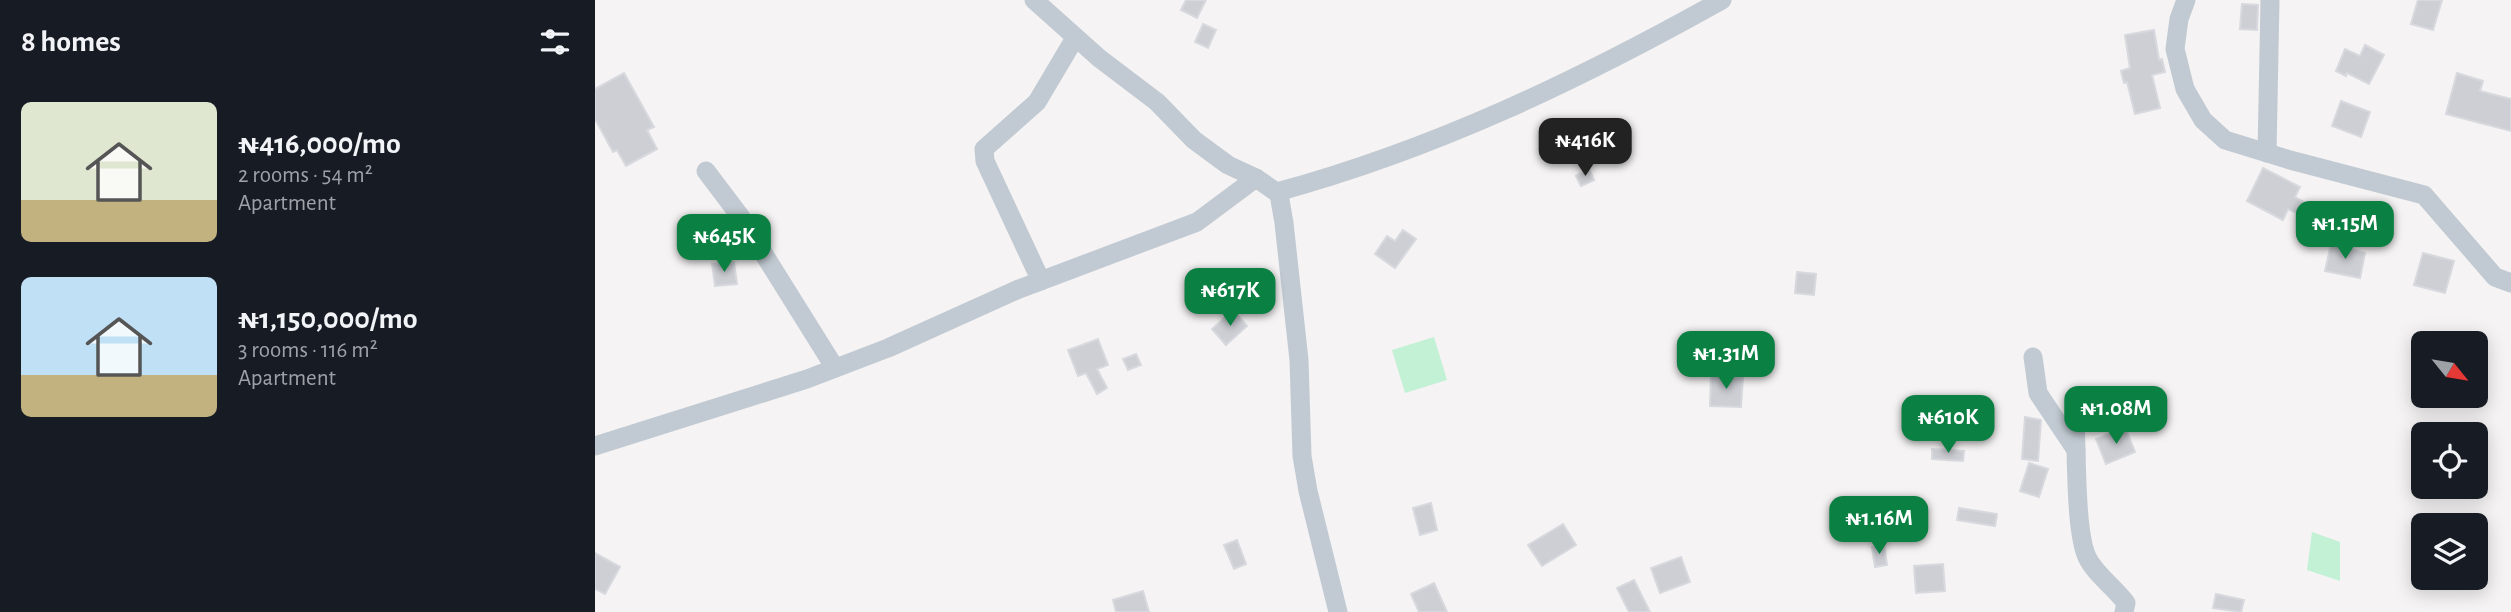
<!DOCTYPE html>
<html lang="en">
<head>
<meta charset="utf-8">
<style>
  body { margin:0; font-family:"Alegreya Sans",sans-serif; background:#20242c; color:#f1f3f6; height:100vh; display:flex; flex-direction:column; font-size:26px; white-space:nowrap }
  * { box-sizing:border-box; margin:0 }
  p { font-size:23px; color:#9ea1a6 }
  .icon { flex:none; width:38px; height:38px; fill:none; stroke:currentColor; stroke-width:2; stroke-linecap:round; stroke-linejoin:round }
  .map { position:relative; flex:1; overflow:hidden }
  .side { display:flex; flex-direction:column; background:#171b24; width:595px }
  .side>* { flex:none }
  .needle { width:46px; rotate:120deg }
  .buttons { position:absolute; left:1816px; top:331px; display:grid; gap:14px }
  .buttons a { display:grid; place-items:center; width:77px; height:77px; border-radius:10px; background:#171b24; box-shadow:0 4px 18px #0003; font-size:35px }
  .price { position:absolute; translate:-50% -60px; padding:0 16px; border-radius:14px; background:#0b8043; color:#fff; font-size:23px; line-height:46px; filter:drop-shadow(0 2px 4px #0008) }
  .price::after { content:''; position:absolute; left:50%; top:42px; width:21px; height:16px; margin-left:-10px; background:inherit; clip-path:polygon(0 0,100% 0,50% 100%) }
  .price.active { background:#222; color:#fff }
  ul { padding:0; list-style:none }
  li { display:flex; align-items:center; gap:21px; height:175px; padding:0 21px }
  li span { display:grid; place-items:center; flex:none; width:196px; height:140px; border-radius:10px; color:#555 }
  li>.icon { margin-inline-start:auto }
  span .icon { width:84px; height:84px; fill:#fffc; stroke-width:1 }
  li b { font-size:30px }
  h2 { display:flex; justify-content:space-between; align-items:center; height:84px; padding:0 21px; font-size:30px }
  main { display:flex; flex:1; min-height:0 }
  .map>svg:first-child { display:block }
  .green { fill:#c3f1d5 }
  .building { fill:#cdcfd5; stroke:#d7d9de; stroke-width:2 }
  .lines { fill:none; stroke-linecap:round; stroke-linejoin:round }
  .minor { stroke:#c1cad2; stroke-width:19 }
</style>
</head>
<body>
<main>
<section class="side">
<h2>8 homes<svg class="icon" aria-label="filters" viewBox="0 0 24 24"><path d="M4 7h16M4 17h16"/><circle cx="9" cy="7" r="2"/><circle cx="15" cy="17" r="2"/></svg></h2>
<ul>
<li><span style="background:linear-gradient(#dfe7d0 70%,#c2b280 0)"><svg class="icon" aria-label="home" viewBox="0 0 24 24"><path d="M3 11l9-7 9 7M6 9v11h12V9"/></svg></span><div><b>₦416,000/mo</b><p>2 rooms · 54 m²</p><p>Apartment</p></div></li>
<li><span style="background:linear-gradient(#bfe0f5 70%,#c2b280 0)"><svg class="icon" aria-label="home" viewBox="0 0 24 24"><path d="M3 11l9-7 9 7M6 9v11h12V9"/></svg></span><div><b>₦1,150,000/mo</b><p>3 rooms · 116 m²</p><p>Apartment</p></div></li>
</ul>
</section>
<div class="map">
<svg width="1916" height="612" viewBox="0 0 1916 612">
  <rect width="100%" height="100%" fill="#f5f3f3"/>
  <g class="green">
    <polygon points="839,337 852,380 810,393 797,350"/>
    <polygon points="1717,532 1745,542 1745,581 1712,570"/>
  </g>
  <g class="building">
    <polygon points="591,0 611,0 602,18 586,10"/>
    <polygon points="1823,0 1847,0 1838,30 1816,24"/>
    <polygon points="1647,4 1663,5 1662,30 1645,29"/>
    <polygon points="608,24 621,30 613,48 600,42"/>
    <polygon points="1559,30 1564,60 1567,59 1570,72 1557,75 1565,108 1540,114 1532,82 1529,83 1526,71 1535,68 1530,35"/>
    <polygon points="1770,45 1789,55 1774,84 1752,73 1751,76 1741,71 1750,49 1765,56"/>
    <polygon points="29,73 59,127 52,130 62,149 31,166 22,150 18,152 0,119 0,89"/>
    <polygon points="1862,73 1888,81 1885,91 1916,99 1916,131 1851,114"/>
    <polygon points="1746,101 1775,112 1766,137 1737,126"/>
    <polygon points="1668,168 1705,187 1700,197 1709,202 1703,214 1693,209 1688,220 1652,201"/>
    <polygon points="994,169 999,180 986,186 981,176"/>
    <polygon points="808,230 821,239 800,268 780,254 792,236 800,241"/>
    <polygon points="1736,244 1770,253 1765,278 1730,271"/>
    <polygon points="1828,253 1859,261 1850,293 1819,285"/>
    <polygon points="139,262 142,284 120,286 117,264"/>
    <polygon points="1202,272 1221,274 1219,295 1200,293"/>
    <polygon points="638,310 652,326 631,345 617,329"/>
    <polygon points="503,339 513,365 502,369 512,388 502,394 491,373 483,376 473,350"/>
    <polygon points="541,354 546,365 533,370 528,359"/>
    <polygon points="1116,375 1148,377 1146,407 1115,406"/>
    <polygon points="1430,417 1446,420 1443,461 1427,459"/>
    <polygon points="1530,427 1540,452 1511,464 1501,439"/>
    <polygon points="1337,449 1369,451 1368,461 1337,459"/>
    <polygon points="1434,463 1453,469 1444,497 1425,491"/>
    <polygon points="836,503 842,530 825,535 818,508"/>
    <polygon points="1364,508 1402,514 1400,526 1362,520"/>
    <polygon points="968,524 981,545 947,566 933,545"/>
    <polygon points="642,540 651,564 639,569 629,545"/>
    <polygon points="1289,545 1292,565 1280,567 1277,547"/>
    <polygon points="0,553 25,567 10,594 0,589"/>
    <polygon points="1086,557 1095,582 1065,593 1056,568"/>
    <polygon points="1348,564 1350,591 1321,593 1319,566"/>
    <polygon points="1039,580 1055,612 1034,612 1022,588"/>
    <polygon points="839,583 852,612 824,612 816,594"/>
    <polygon points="548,591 554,612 521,612 518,600"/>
    <polygon points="1621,594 1649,600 1646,612 1618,608"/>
  </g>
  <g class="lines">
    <g class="minor">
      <polyline points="439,0 504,58 562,102 599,140 633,165 661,178 684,194 689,223 704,360 707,456 713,491 743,612"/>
      <polyline points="1591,0 1584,19 1580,49 1590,89 1608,120 1630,140 1695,160 1829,195 1900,277 1916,283"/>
      <polyline points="1672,153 1675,0"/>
      <polyline points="111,171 145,216 240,368"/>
      <path d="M682 192C840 149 984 80 1127 0"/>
      <polyline points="446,281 390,161 389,149 442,102 480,38"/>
      <polyline points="1438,357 1443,393 1481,450"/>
      <path d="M1480 421C1482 452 1480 531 1492 557 1500 574 1519 587 1531 603L1529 612"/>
      <polyline points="0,446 212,379 293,348 424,289 602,222 661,178"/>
    </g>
  </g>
</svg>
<div class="buttons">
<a><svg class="needle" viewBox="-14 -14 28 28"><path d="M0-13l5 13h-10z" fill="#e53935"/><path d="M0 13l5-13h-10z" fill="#9ea1a6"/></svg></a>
<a><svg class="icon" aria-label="locate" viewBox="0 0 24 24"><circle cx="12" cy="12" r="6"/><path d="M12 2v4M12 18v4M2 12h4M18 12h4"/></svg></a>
<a><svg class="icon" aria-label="layers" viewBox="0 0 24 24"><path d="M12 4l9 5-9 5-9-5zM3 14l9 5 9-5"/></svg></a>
</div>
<b class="price active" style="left:990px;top:178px">₦416K</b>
<b class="price" style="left:1750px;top:261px">₦1.15M</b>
<b class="price" style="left:129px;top:274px">₦645K</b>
<b class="price" style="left:635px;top:328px">₦617K</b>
<b class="price" style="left:1131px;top:391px">₦1.31M</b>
<b class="price" style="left:1521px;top:446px">₦1.08M</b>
<b class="price" style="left:1353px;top:455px">₦610K</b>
<b class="price" style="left:1284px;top:556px">₦1.16M</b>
</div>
</main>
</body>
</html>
